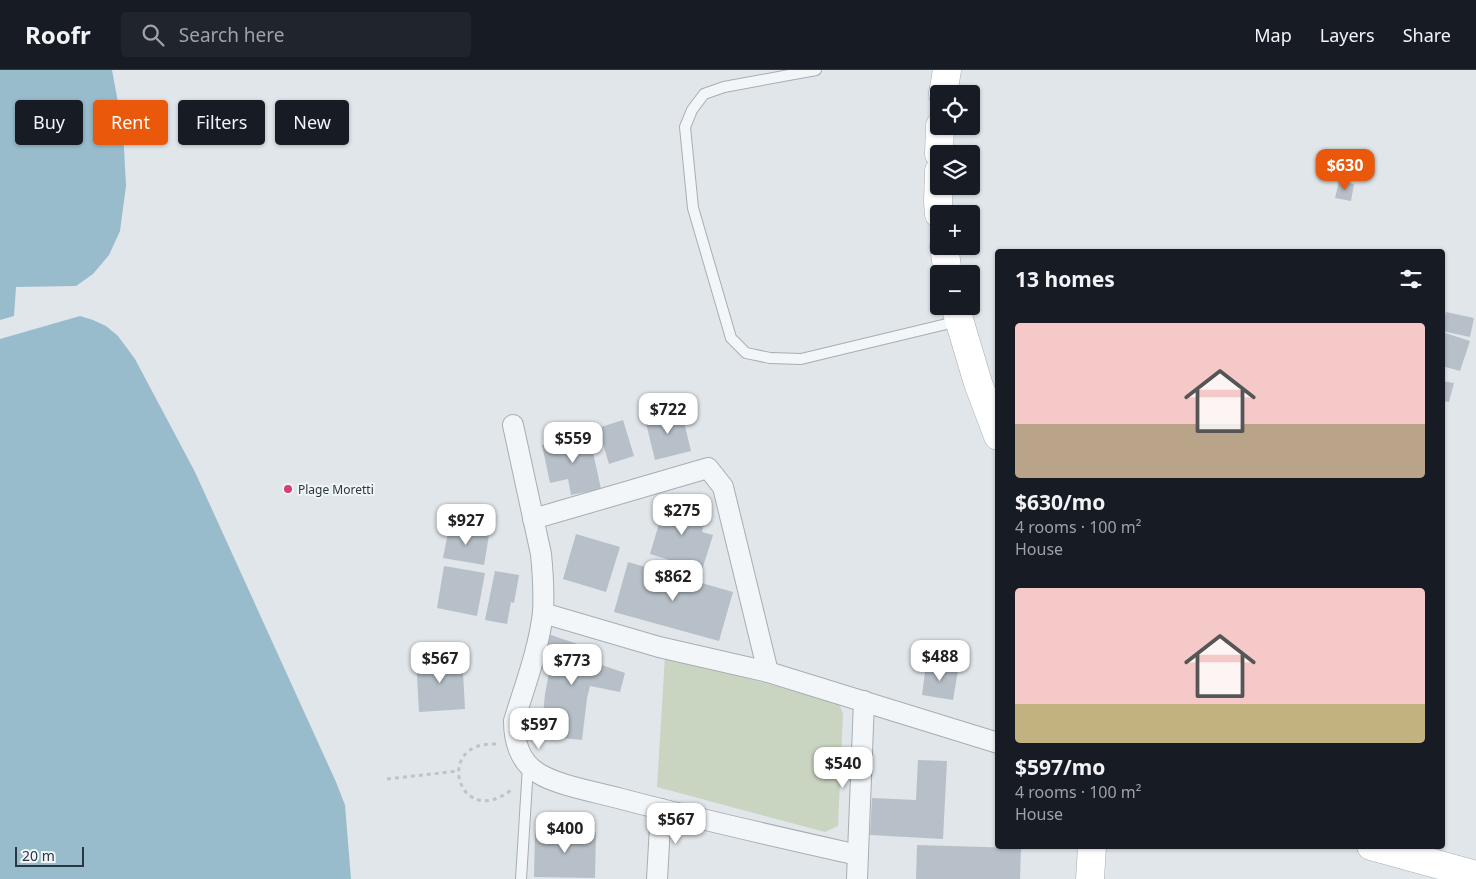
<!DOCTYPE html>
<html lang="en">
<head>
<meta charset="utf-8">
<style>
  body { margin:0; font-family:"Noto Sans",sans-serif; background:#20242c; color:#f1f3f6; height:100vh; display:flex; flex-direction:column; font-size:19px; white-space:nowrap }
  * { box-sizing:border-box; margin:0 }
  p { font-size:16px; color:#9ea1a6 }
  .icon { flex:none; width:28px; height:28px; fill:none; stroke:currentColor; stroke-width:2; stroke-linecap:round; stroke-linejoin:round }
  .map { position:relative; flex:1; overflow:hidden }
  .details { position:absolute; left:995px; top:179px; width:450px; height:600px; display:flex; flex-direction:column; background:#171b24; border-radius:5px; box-shadow:0 1px 4px #0004 }
  .details>* { flex:none }
  .top-card { position:absolute; left:15px; top:30px; width:475px; height:45px; display:flex; gap:10px }
  .controls { position:absolute; left:930px; top:15px; display:grid; gap:10px }
  .controls a { display:grid; place-items:center; width:50px; height:50px; border-radius:5px; background:#171b24; box-shadow:0 1px 4px #0004; font-size:25px }
  .scale { position:absolute; left:15px; bottom:12px; width:69px; box-sizing:border-box; padding-left:5px; border:2px solid #283743; border-top:0; font-size:14px; line-height:18px; white-space:nowrap; color:#283743; -webkit-text-stroke:4px #f0f5f7; paint-order:stroke }
  .price { position:absolute; translate:-50% -42px; padding:0 11px; border-radius:10px; background:#fff; color:#222; font-size:16px; line-height:32px; filter:drop-shadow(0 1px 2px #0008) }
  .price::after { content:''; position:absolute; left:50%; top:30px; width:15px; height:11px; margin-left:-8px; background:inherit; clip-path:polygon(0 0,100% 0,50% 100%) }
  .price.active { background:#ea580c; color:#fff }
  ul { padding:0; list-style:none }
  li { display:grid; align-content:center; gap:10px; height:265px; padding:0 20px }
  li span { display:grid; place-items:center; height:155px; border-radius:5px; color:#555 }
  li>.icon { margin-inline-start:auto }
  span .icon { width:90px; height:90px; fill:#fffc; stroke-width:1 }
  li b { font-size:21px }
  h2 { display:flex; justify-content:space-between; align-items:center; height:60px; padding:0 20px; font-size:21px }
  .pill { padding:0 18px; border-radius:5px; background:#171b24; box-shadow:0 1px 4px #0004; font-size:18px; line-height:45px }
  .pill.active { background:#ea580c; color:#fff }
  header { display:flex; align-items:center; gap:30px; box-sizing:border-box; height:70px; padding:0 25px; background:#171b24; border-bottom:1px solid #363941 }
  header strong { font-size:24px }
  nav { display:flex; gap:28px; margin-inline-start:auto; font-size:18px }
  .search { width:350px; height:45px; background:#20242c; display:flex; align-items:center; gap:12px; box-sizing:border-box; padding:0 18px; border-radius:5px; color:#9ea1a6; font-size:19px }
  .map>svg:first-child { display:block }
  .green { fill:#cad5c1 }
  .water { fill:#99bccc }
  .building { fill:#b7c0c8 }
  .lines { fill:none; stroke-linecap:round; stroke-linejoin:round }
  .lane-casing { stroke:#a5aeb5; stroke-width:12 }
  .street-casing { stroke:#a5aeb5; stroke-width:22 }
  .secondary-casing { stroke:#a5aeb5; stroke-width:29 }
  .path { stroke:#bec4c9; stroke-width:3; stroke-dasharray:4 4; stroke-linecap:butt }
  .lane { stroke:#f3f6f8; stroke-width:10 }
  .street { stroke:#f3f6f8; stroke-width:20 }
  .secondary { stroke:#fff; stroke-width:28 }
  .poi-dot { fill:#d63f73; stroke:#f0f5f7; stroke-width:2 }
  .labels { text-anchor:middle; dominant-baseline:central; stroke-width:4; stroke-linejoin:round; paint-order:stroke }
  .poi-label { font-size:12px; fill:#283743; stroke:#f0f5f7; text-anchor:start }
</style>
</head>
<body>
<header>
<strong>Roofr</strong>
<div class="search"><svg class="icon" aria-label="search" viewBox="0 0 24 24"><circle cx="10" cy="10" r="6"/><path d="M15 15l6 6"/></svg>Search here</div>
<nav><a>Map</a><a>Layers</a><a>Share</a></nav>
</header>
<div class="map">
<svg width="1476" height="809" viewBox="0 0 1476 809">
  <rect width="100%" height="100%" fill="#e0e6ea"/>
  <polygon class="green" points="665,586 839,633 843,644 838,756 825,762 657,717"/>
  <g class="water">
    <polygon points="0,0 112,0 123,59 126,116 120,161 109,185 93,204 76,216 16,217 14,246 0,250"/>
    <polygon points="80,246 93,250 106,256 118,266 135,289 195,402 336,712 345,735 351,809 0,809 0,269"/>
  </g>
  <g class="building">
    <polygon points="1339,111 1354,114 1351,131 1335,128"/>
    <polygon points="1446,242 1474,248 1470,267 1442,261"/>
    <polygon points="1442,262 1470,271 1460,301 1442,296"/>
    <polygon points="1442,311 1454,313 1449,332 1442,331"/>
    <polygon points="681,340 691,381 655,390 645,349"/>
    <polygon points="623,350 634,386 609,394 598,358"/>
    <polygon points="589,364 601,419 571,425 568,409 550,413 542,375"/>
    <polygon points="666,430 707,443 702,462 713,465 702,500 650,484"/>
    <polygon points="449,457 489,465 484,495 443,488"/>
    <polygon points="576,464 620,477 606,522 563,509"/>
    <polygon points="628,492 733,522 719,571 614,542"/>
    <polygon points="444,496 485,503 477,546 437,538"/>
    <polygon points="495,501 519,505 514,533 511,532 507,554 485,550"/>
    <polygon points="548,564 601,582 596,593 625,603 620,622 590,616 587,628 582,670 541,666 545,624 549,603 538,596"/>
    <polygon points="462,585 465,639 419,642 416,588"/>
    <polygon points="926,595 958,600 953,630 922,625"/>
    <polygon points="918,690 947,691 943,769 870,765 872,728 916,730"/>
    <polygon points="535,761 596,762 595,808 534,807"/>
    <polygon points="917,775 1021,778 1020,809 916,809"/>
  </g>
  <g class="lines">
    <g class="lane-casing">
      <g id="lane">
        <polyline points="816,0 724,17 704,24 692,40 685,57 693,138 731,268 746,283 770,288 801,289 959,251"/>
        <polyline points="521,809 528,696"/>
      </g>
    </g>
    <g class="street-casing">
      <g id="street">
        <path d="M513 355 541 484C543 504 544 523 543 542 539 579 525 615 514 651 514 671 520 692 538 703 556 715 596 722 618 728 697 749 778 767 858 785"/>
        <polyline points="533,449 708,398 723,417 768,602"/>
        <polyline points="543,543 659,577 768,602 998,673"/>
        <polyline points="657,809 661,739"/>
        <polyline points="857,809 864,631"/>
      </g>
    </g>
    <g class="secondary-casing">
      <g id="secondary">
        <polyline points="943,24 947,0"/>
        <polyline points="939,84 940,56"/>
        <polyline points="939,101 938,132 939,144"/>
        <polyline points="944,176 948,204"/>
        <polyline points="955,236 978,313 998,366"/>
        <polyline points="1371,776 1476,805"/>
        <polyline points="1090,809 1092,776"/>
      </g>
    </g>
    <g class="path">
      <path d="M496 674C432 671 459 761 511 720"/>
      <polyline points="387,709 458,701"/>
    </g>
    <use href="#lane" class="lane"/>
    <use href="#street" class="street"/>
    <use href="#secondary" class="secondary"/>
  </g>
  <circle class="poi-dot" cx="288" cy="419" r="5"/>
  <g class="labels">
    <g class="poi-label">
      <text x="298" y="419">Plage Moretti</text>
    </g>
  </g>
</svg>
<div class="controls">
<a><svg class="icon" aria-label="locate" viewBox="0 0 24 24"><circle cx="12" cy="12" r="6"/><path d="M12 2v4M12 18v4M2 12h4M18 12h4"/></svg></a>
<a><svg class="icon" aria-label="layers" viewBox="0 0 24 24"><path d="M12 4l9 5-9 5-9-5zM3 14l9 5 9-5"/></svg></a>
<a>+</a>
<a>−</a>
</div>
<div class="scale">20 m</div>
<b class="price active" style="left:1345px;top:121px">$630</b>
<b class="price" style="left:668px;top:365px">$722</b>
<b class="price" style="left:573px;top:394px">$559</b>
<b class="price" style="left:682px;top:466px">$275</b>
<b class="price" style="left:466px;top:476px">$927</b>
<b class="price" style="left:673px;top:532px">$862</b>
<b class="price" style="left:940px;top:612px">$488</b>
<b class="price" style="left:440px;top:614px">$567</b>
<b class="price" style="left:572px;top:616px">$773</b>
<b class="price" style="left:539px;top:680px">$597</b>
<b class="price" style="left:843px;top:719px">$540</b>
<b class="price" style="left:676px;top:775px">$567</b>
<b class="price" style="left:565px;top:784px">$400</b>
<div class="top-card">
<a class="pill">Buy</a>
<a class="pill active">Rent</a>
<a class="pill">Filters</a>
<a class="pill">New</a>
</div>
<section class="details">
<h2>13 homes<svg class="icon" aria-label="filters" viewBox="0 0 24 24"><path d="M4 7h16M4 17h16"/><circle cx="9" cy="7" r="2"/><circle cx="15" cy="17" r="2"/></svg></h2>
<ul>
<li><span style="background:linear-gradient(#f6c9c9 65%,#b9a48a 0)"><svg class="icon" aria-label="home" viewBox="0 0 24 24"><path d="M3 11l9-7 9 7M6 9v11h12V9"/></svg></span><div><b>$630/mo</b><p>4 rooms · 100 m²</p><p>House</p></div></li>
<li><span style="background:linear-gradient(#f6c9c9 75%,#c2b280 0)"><svg class="icon" aria-label="home" viewBox="0 0 24 24"><path d="M3 11l9-7 9 7M6 9v11h12V9"/></svg></span><div><b>$597/mo</b><p>4 rooms · 100 m²</p><p>House</p></div></li>
</ul>
</section>
</div>
</body>
</html>
